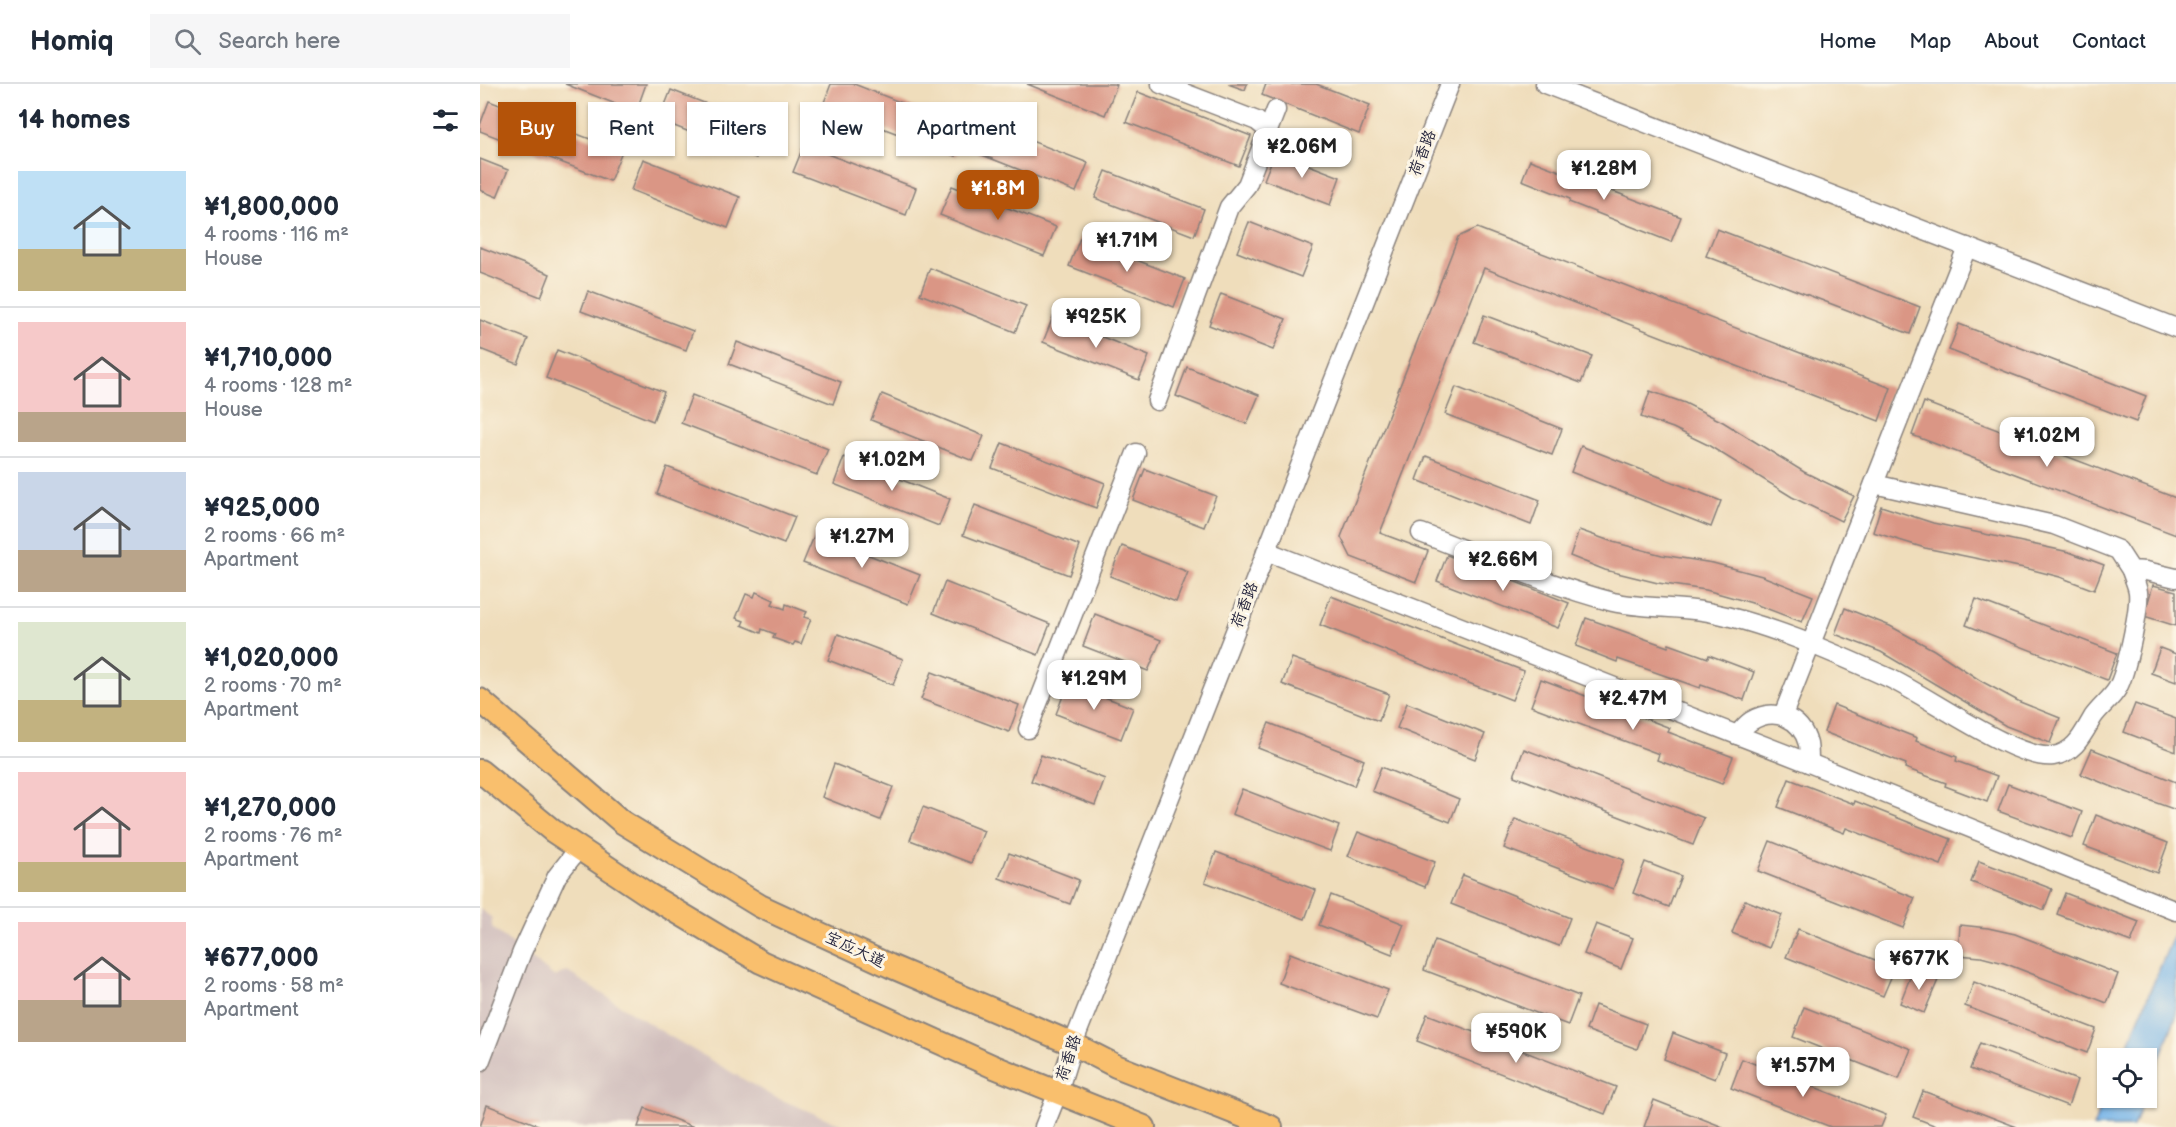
<!DOCTYPE html>
<html lang="en">
<head>
<meta charset="utf-8">
<style>
  body { margin:0; font-family:"Balsamiq Sans","LXGW WenKai TC",sans-serif; background:#f6f6f7; color:#1f2937; height:100vh; display:flex; flex-direction:column; font-size:22px; white-space:nowrap }
  * { box-sizing:border-box; margin:0 }
  p { font-size:20px; color:#747a83 }
  .icon { flex:none; width:33px; height:33px; fill:none; stroke:currentColor; stroke-width:2; stroke-linecap:round; stroke-linejoin:round }
  .map { position:relative; flex:1; overflow:hidden }
  .sheet { display:flex; flex-direction:column; background:#fff; width:480px }
  .sheet>* { flex:none }
  .guide { position:absolute; left:18px; top:18px; width:570px; height:54px; display:flex; gap:12px }
  .buttons { position:absolute; left:1617px; top:964px; display:grid; gap:12px }
  .buttons a { display:grid; place-items:center; width:60px; height:60px; border-radius:0px; background:#fff; box-shadow:0 2px 4px #0004; font-size:30px }
  .price { position:absolute; translate:-50% -51px; padding:0 14px; border-radius:12px; background:#fff; color:#222; font-size:20px; line-height:39px; filter:drop-shadow(0 2px 3px #0008) }
  .price::after { content:''; position:absolute; left:50%; top:36px; width:18px; height:14px; margin-left:-9px; background:inherit; clip-path:polygon(0 0,100% 0,50% 100%) }
  .price.current { background:#b45309; color:#fff }
  ul { padding:0; list-style:none }
  li { display:flex; align-items:center; gap:18px; height:150px; padding:0 18px }
  li+li { border-top:2px solid #e0e1e3 }
  li span { display:grid; place-items:center; flex:none; width:168px; height:120px; border-radius:0px; color:#555 }
  li>.icon { margin-inline-start:auto }
  span .icon { width:72px; height:72px; fill:#fffc; stroke-width:1 }
  li b { font-size:26px }
  h2 { display:flex; justify-content:space-between; align-items:center; height:72px; padding:0 18px; font-size:26px }
  .chip { padding:0 21px; border-radius:0px; background:#fff; box-shadow:0 2px 4px #0004; font-size:21px; line-height:54px }
  .chip.current { background:#b45309; color:#fff }
  header { display:flex; align-items:center; gap:36px; box-sizing:border-box; height:84px; padding:0 30px; background:#fff; border-bottom:2px solid #e0e1e3 }
  header strong { font-size:28px }
  nav { display:flex; gap:33px; margin-inline-start:auto; font-size:21px }
  .search { width:420px; height:54px; background:#f6f6f7; display:flex; align-items:center; gap:15px; box-sizing:border-box; padding:0 21px; border-radius:0px; color:#747a83; font-size:22px }
  main { display:flex; flex:1; min-height:0 }
  .map>svg:first-child { display:block }
  .industrial { fill:#d1bfbd }
  .water { fill:#75b4e9; stroke:#4c6b92; stroke-width:1.5 }
  .building { fill:#da9685 }
  .lines { fill:none; stroke-linecap:round; stroke-linejoin:round }
  .minor-casing { stroke:#88807b; stroke-width:21 }
  .major-casing { stroke:#88807b; stroke-width:26 }
  .minor { stroke:#fff; stroke-width:18 }
  .major { stroke:#f9bf6d; stroke-width:22 }
  .labels { text-anchor:middle; dominant-baseline:central; stroke-width:6; stroke-linejoin:round; paint-order:stroke }
  .street-label { font-size:16px; fill:#22223b; stroke:#fcf5e5 }
</style>
</head>
<body>
<header>
<strong>Homiq</strong>
<div class="search"><svg class="icon" aria-label="search" viewBox="0 0 24 24"><circle cx="10" cy="10" r="6"/><path d="M15 15l6 6"/></svg>Search here</div>
<nav><a>Home</a><a>Map</a><a>About</a><a>Contact</a></nav>
</header>
<main>
<section class="sheet">
<h2>14 homes<svg class="icon" aria-label="filters" viewBox="0 0 24 24"><path d="M4 7h16M4 17h16"/><circle cx="9" cy="7" r="2"/><circle cx="15" cy="17" r="2"/></svg></h2>
<ul>
<li><span style="background:linear-gradient(#bfe0f5 65%,#c2b280 0)"><svg class="icon" aria-label="home" viewBox="0 0 24 24"><path d="M3 11l9-7 9 7M6 9v11h12V9"/></svg></span><div><b>¥1,800,000</b><p>4 rooms · 116 m²</p><p>House</p></div></li>
<li><span style="background:linear-gradient(#f6c9c9 75%,#b9a48a 0)"><svg class="icon" aria-label="home" viewBox="0 0 24 24"><path d="M3 11l9-7 9 7M6 9v11h12V9"/></svg></span><div><b>¥1,710,000</b><p>4 rooms · 128 m²</p><p>House</p></div></li>
<li><span style="background:linear-gradient(#c9d6e8 65%,#b9a48a 0)"><svg class="icon" aria-label="home" viewBox="0 0 24 24"><path d="M3 11l9-7 9 7M6 9v11h12V9"/></svg></span><div><b>¥925,000</b><p>2 rooms · 66 m²</p><p>Apartment</p></div></li>
<li><span style="background:linear-gradient(#dfe7d0 65%,#c2b280 0)"><svg class="icon" aria-label="home" viewBox="0 0 24 24"><path d="M3 11l9-7 9 7M6 9v11h12V9"/></svg></span><div><b>¥1,020,000</b><p>2 rooms · 70 m²</p><p>Apartment</p></div></li>
<li><span style="background:linear-gradient(#f6c9c9 75%,#c2b280 0)"><svg class="icon" aria-label="home" viewBox="0 0 24 24"><path d="M3 11l9-7 9 7M6 9v11h12V9"/></svg></span><div><b>¥1,270,000</b><p>2 rooms · 76 m²</p><p>Apartment</p></div></li>
<li><span style="background:linear-gradient(#f6c9c9 65%,#b9a48a 0)"><svg class="icon" aria-label="home" viewBox="0 0 24 24"><path d="M3 11l9-7 9 7M6 9v11h12V9"/></svg></span><div><b>¥677,000</b><p>2 rooms · 58 m²</p><p>Apartment</p></div></li>
</ul>
</section>
<div class="map">
<svg width="1696" height="1043" viewBox="0 0 1696 1043">
  <rect width="100%" height="100%" fill="#fcf5e5"/>
  <filter id="ink" filterUnits="userSpaceOnUse"><feTurbulence type="fractalNoise" baseFrequency=".0167" numOctaves="2"/><feDisplacementMap in="SourceGraphic" scale="12" xChannelSelector="R" yChannelSelector="G"/><feConvolveMatrix kernelMatrix="1 2 1 2 8 2 1 2 1" color-interpolation-filters="sRGB"/></filter>
  <filter id="wash" filterUnits="userSpaceOnUse"><feTurbulence type="fractalNoise" baseFrequency=".008" numOctaves="4" result="noise"/><feDisplacementMap in="SourceGraphic" scale="24" xChannelSelector="R" yChannelSelector="G"/><feGaussianBlur stdDeviation="1.35" result="paint"/><feColorMatrix in="noise" values="0 0 0 0 0 0 0 0 0 0 0 0 0 0 0 0 0 1.4 0 .05"/><feComposite in="paint" operator="in"/></filter>
  <g filter="url(#wash)">
    <rect width="100%" height="100%" fill="#efddbb"/>
    <polygon class="industrial" points="0,825 12,834 12,844 75,893 86,887 181,947 292,1012 367,1043 0,1043"/>
    <g class="water">
      <polygon points="1696,845 1696,932 1667,1008 1666,975 1642,975"/>
      <polygon points="1627,1009 1628,1014 1664,1014 1653,1043 1613,1043"/>
    </g>
    <g id="blocks">
      <g class="building">
        <polygon points="85,0 166,0 156,28"/>
        <polygon points="351,0 374,0 486,44 475,72 343,21"/>
        <polygon points="547,0 634,0 637,1 625,31"/>
        <polygon points="748,0 767,0 765,6"/>
        <polygon points="786,0 836,0 890,21 879,50 782,11"/>
        <polygon points="191,6 288,44 276,74 179,36"/>
        <polygon points="658,8 771,52 759,82 646,38"/>
        <polygon points="9,17 142,67 130,97 0,47 0,41"/>
        <polygon points="508,40 608,79 596,108 497,69"/>
        <polygon points="324,61 436,104 426,131 313,88"/>
        <polygon points="795,68 860,93 850,121 784,96"/>
        <polygon points="0,75 28,86 17,113 0,106"/>
        <polygon points="163,75 260,113 248,144 151,106"/>
        <polygon points="1050,76 1201,133 1191,158 1089,118 1090,115 1042,96"/>
        <polygon points="626,87 724,125 714,152 615,114"/>
        <polygon points="472,102 576,143 564,172 460,131"/>
        <polygon points="769,138 833,163 821,193 757,168"/>
        <polygon points="997,144 1411,304 1399,337 1004,184 900,449 948,467 936,498 871,473 861,453 978,153"/>
        <polygon points="1237,145 1440,223 1430,250 1226,172"/>
        <polygon points="600,154 705,195 694,223 589,182"/>
        <polygon points="0,163 70,190 61,213 0,189"/>
        <polygon points="450,184 546,222 535,248 440,210"/>
        <polygon points="108,207 213,247 206,266 101,227"/>
        <polygon points="741,210 806,235 793,266 729,241"/>
        <polygon points="1004,231 1112,272 1101,299 994,258"/>
        <polygon points="573,233 669,272 659,296 563,258"/>
        <polygon points="0,236 48,255 38,280 0,265"/>
        <polygon points="1479,240 1666,312 1656,338 1469,266"/>
        <polygon points="257,258 361,298 353,320 249,280"/>
        <polygon points="77,266 184,308 173,337 66,294"/>
        <polygon points="707,283 779,311 767,340 696,312"/>
        <polygon points="976,303 1082,345 1072,371 965,330"/>
        <polygon points="1170,307 1205,319 1243,338 1324,388 1374,412 1361,437 1312,413 1228,361 1193,344 1161,333"/>
        <polygon points="402,310 504,352 493,377 391,336"/>
        <polygon points="212,311 348,365 337,391 201,339"/>
        <polygon points="1444,318 1696,414 1696,451 1432,351"/>
        <polygon points="522,359 625,399 616,424 512,384"/>
        <polygon points="1101,362 1241,417 1231,443 1091,388"/>
        <polygon points="946,372 1060,416 1051,441 937,396"/>
        <polygon points="364,373 470,415 459,442 354,400"/>
        <polygon points="187,383 315,433 304,460 177,410"/>
        <polygon points="665,385 736,412 724,443 653,416"/>
        <polygon points="495,421 600,462 589,491 483,451"/>
        <polygon points="1401,422 1453,439 1589,468 1624,481 1614,506 1580,493 1549,485 1445,464 1393,448"/>
        <polygon points="1099,446 1133,458 1182,471 1233,479 1282,492 1333,512 1322,538 1272,519 1226,506 1178,499 1125,486 1090,472"/>
        <polygon points="335,450 440,491 428,520 323,479"/>
        <polygon points="642,462 708,488 696,518 630,492"/>
        <polygon points="967,471 1089,519 1078,544 957,497"/>
        <polygon points="465,498 570,540 558,571 453,529"/>
        <polygon points="1673,501 1696,507 1696,542 1664,532"/>
        <polygon points="276,508 294,516 292,520 305,525 306,520 327,528 324,533 331,535 321,560 315,558 313,561 293,554 295,550 282,545 281,549 262,541 264,537 256,534 266,510 274,513"/>
        <polygon points="851,512 1044,587 1032,616 840,541"/>
        <polygon points="1496,515 1637,569 1627,596 1486,541"/>
        <polygon points="1365,524 1410,542 1454,566 1501,597 1540,618 1580,634 1570,659 1526,642 1401,568 1355,550"/>
        <polygon points="615,530 681,556 668,587 603,562"/>
        <polygon points="1106,534 1188,563 1189,560 1228,574 1229,571 1274,588 1264,616 1221,601 1220,604 1138,575 1137,578 1096,562"/>
        <polygon points="358,550 423,575 413,601 348,576"/>
        <polygon points="1680,564 1696,570 1696,598 1671,589"/>
        <polygon points="812,574 909,610 899,637 802,600"/>
        <polygon points="452,588 539,621 529,648 441,615"/>
        <polygon points="1061,595 1190,644 1188,648 1253,673 1242,700 1177,676 1179,670 1051,622"/>
        <polygon points="588,599 653,624 641,655 576,630"/>
        <polygon points="927,619 1005,650 995,675 917,644"/>
        <polygon points="1655,620 1696,635 1696,668 1644,648"/>
        <polygon points="1354,621 1437,654 1436,657 1477,673 1476,677 1517,692 1507,718 1465,702 1466,699 1425,684 1426,680 1344,648"/>
        <polygon points="789,639 884,676 874,702 778,664"/>
        <polygon points="1044,665 1224,734 1213,761 1034,692"/>
        <polygon points="1612,665 1696,698 1696,726 1635,704 1601,690"/>
        <polygon points="561,671 625,695 615,721 551,697"/>
        <polygon points="354,680 413,703 400,736 342,713"/>
        <polygon points="901,683 979,715 970,738 892,707"/>
        <polygon points="1309,695 1374,720 1375,717 1471,755 1461,781 1366,744 1364,749 1298,723"/>
        <polygon points="1528,700 1602,728 1592,754 1518,727"/>
        <polygon points="762,705 859,742 850,767 752,730"/>
        <polygon points="443,723 504,747 491,779 430,756"/>
        <polygon points="1616,731 1688,759 1677,789 1604,762"/>
        <polygon points="1035,735 1144,776 1133,805 1024,764"/>
        <polygon points="878,748 955,778 945,803 868,772"/>
        <polygon points="1290,757 1435,814 1423,844 1278,787"/>
        <polygon points="736,768 836,806 825,835 725,798"/>
        <polygon points="529,769 599,796 590,820 519,794"/>
        <polygon points="1499,777 1572,805 1564,826 1491,798"/>
        <polygon points="1165,778 1201,792 1189,823 1153,809"/>
        <polygon points="983,791 1090,834 1079,862 971,820"/>
        <polygon points="1585,809 1659,838 1651,858 1577,830"/>
        <polygon points="851,811 924,840 912,870 839,841"/>
        <polygon points="1265,816 1302,831 1289,864 1252,849"/>
        <polygon points="1116,840 1153,854 1141,885 1104,870"/>
        <polygon points="1480,841 1508,844 1535,850 1638,890 1627,919 1524,879 1501,873 1478,871"/>
        <polygon points="1318,845 1415,884 1403,912 1306,873"/>
        <polygon points="955,856 1099,912 1088,941 944,886"/>
        <polygon points="810,869 908,906 897,935 799,899"/>
        <polygon points="1433,886 1458,896 1444,929 1420,919"/>
        <polygon points="1494,898 1616,945 1607,969 1485,922"/>
        <polygon points="1115,921 1166,940 1157,965 1106,946"/>
        <polygon points="1324,923 1431,965 1419,995 1313,953"/>
        <polygon points="947,930 1136,1003 1125,1030 937,957"/>
        <polygon points="1193,949 1245,969 1235,995 1184,975"/>
        <polygon points="1500,959 1597,996 1588,1022 1490,985"/>
        <polygon points="1262,975 1406,1031 1401,1043 1351,1043 1251,1004"/>
        <polygon points="1443,1007 1537,1043 1459,1043 1433,1033"/>
        <polygon points="1174,1016 1243,1043 1164,1043"/>
        <polygon points="7,1021 63,1043 0,1043"/>
        <polygon points="165,1024 214,1043 158,1043"/>
      </g>
    </g>
  </g>
  <g filter="url(#ink)">
    <use href="#blocks" fill-opacity="0" stroke="#88807b" stroke-width="1.5"/>
    <g class="lines">
      <g class="minor-casing">
        <g id="minor">
          <polyline points="681,0 777,37 788,46"/>
          <polyline points="1065,0 1696,244"/>
          <polyline points="677,317 749,123 767,101 796,26"/>
          <polyline points="1394,400 1574,441 1638,466 1651,486 1666,487 1696,494"/>
          <path d="M941 449C1004 473 1068 501 1133 518 1164 525 1196 522 1228 528 1286 539 1352 568 1407 593 1444 609 1536 677 1573 672 1595 669 1603 650 1613 633 1620 623 1631 615 1637 605 1646 590 1660 525 1658 508 1657 501 1653 493 1651 486"/>
          <polyline points="786,467 1329,679 1696,827"/>
          <polyline points="1303,631 1487,163"/>
          <polyline points="548,645 656,369"/>
          <path d="M1257 651C1262 646 1266 640 1271 637 1294 623 1321 633 1328 660 1329 666 1329 673 1329 679"/>
          <polyline points="0,978 42,868 77,792 99,764"/>
          <polyline points="564,1043 578,1008 593,960 970,0"/>
        </g>
      </g>
      <g class="major-casing">
        <g id="major">
          <polyline points="0,616 142,738 280,822 410,882 593,960 636,982 791,1043"/>
          <polyline points="0,687 73,747 169,811 281,878 512,982 664,1043"/>
        </g>
      </g>
      <use href="#minor" class="minor"/>
      <use href="#major" class="major"/>
    </g>
  </g>
  <g class="labels">
    <g class="street-label">
      <text transform="translate(943 69) rotate(-69)">荷香路</text>
      <text transform="translate(765 521) rotate(-69)">荷香路</text>
      <text transform="translate(375 866) rotate(25)">宝应大道</text>
      <text transform="translate(589 974) rotate(-72)">荷香路</text>
    </g>
  </g>
</svg>
<div class="buttons">
<a><svg class="icon" aria-label="locate" viewBox="0 0 24 24"><circle cx="12" cy="12" r="6"/><path d="M12 2v4M12 18v4M2 12h4M18 12h4"/></svg></a>
</div>
<b class="price" style="left:822px;top:95px">¥2.06M</b>
<b class="price" style="left:1124px;top:117px">¥1.28M</b>
<b class="price current" style="left:518px;top:137px">¥1.8M</b>
<b class="price" style="left:647px;top:189px">¥1.71M</b>
<b class="price" style="left:616px;top:265px">¥925K</b>
<b class="price" style="left:1567px;top:384px">¥1.02M</b>
<b class="price" style="left:412px;top:408px">¥1.02M</b>
<b class="price" style="left:382px;top:485px">¥1.27M</b>
<b class="price" style="left:1023px;top:508px">¥2.66M</b>
<b class="price" style="left:614px;top:627px">¥1.29M</b>
<b class="price" style="left:1153px;top:647px">¥2.47M</b>
<b class="price" style="left:1439px;top:907px">¥677K</b>
<b class="price" style="left:1036px;top:980px">¥590K</b>
<b class="price" style="left:1323px;top:1014px">¥1.57M</b>
<div class="guide">
<a class="chip current">Buy</a>
<a class="chip">Rent</a>
<a class="chip">Filters</a>
<a class="chip">New</a>
<a class="chip">Apartment</a>
</div>
</div>
</main>
</body>
</html>
